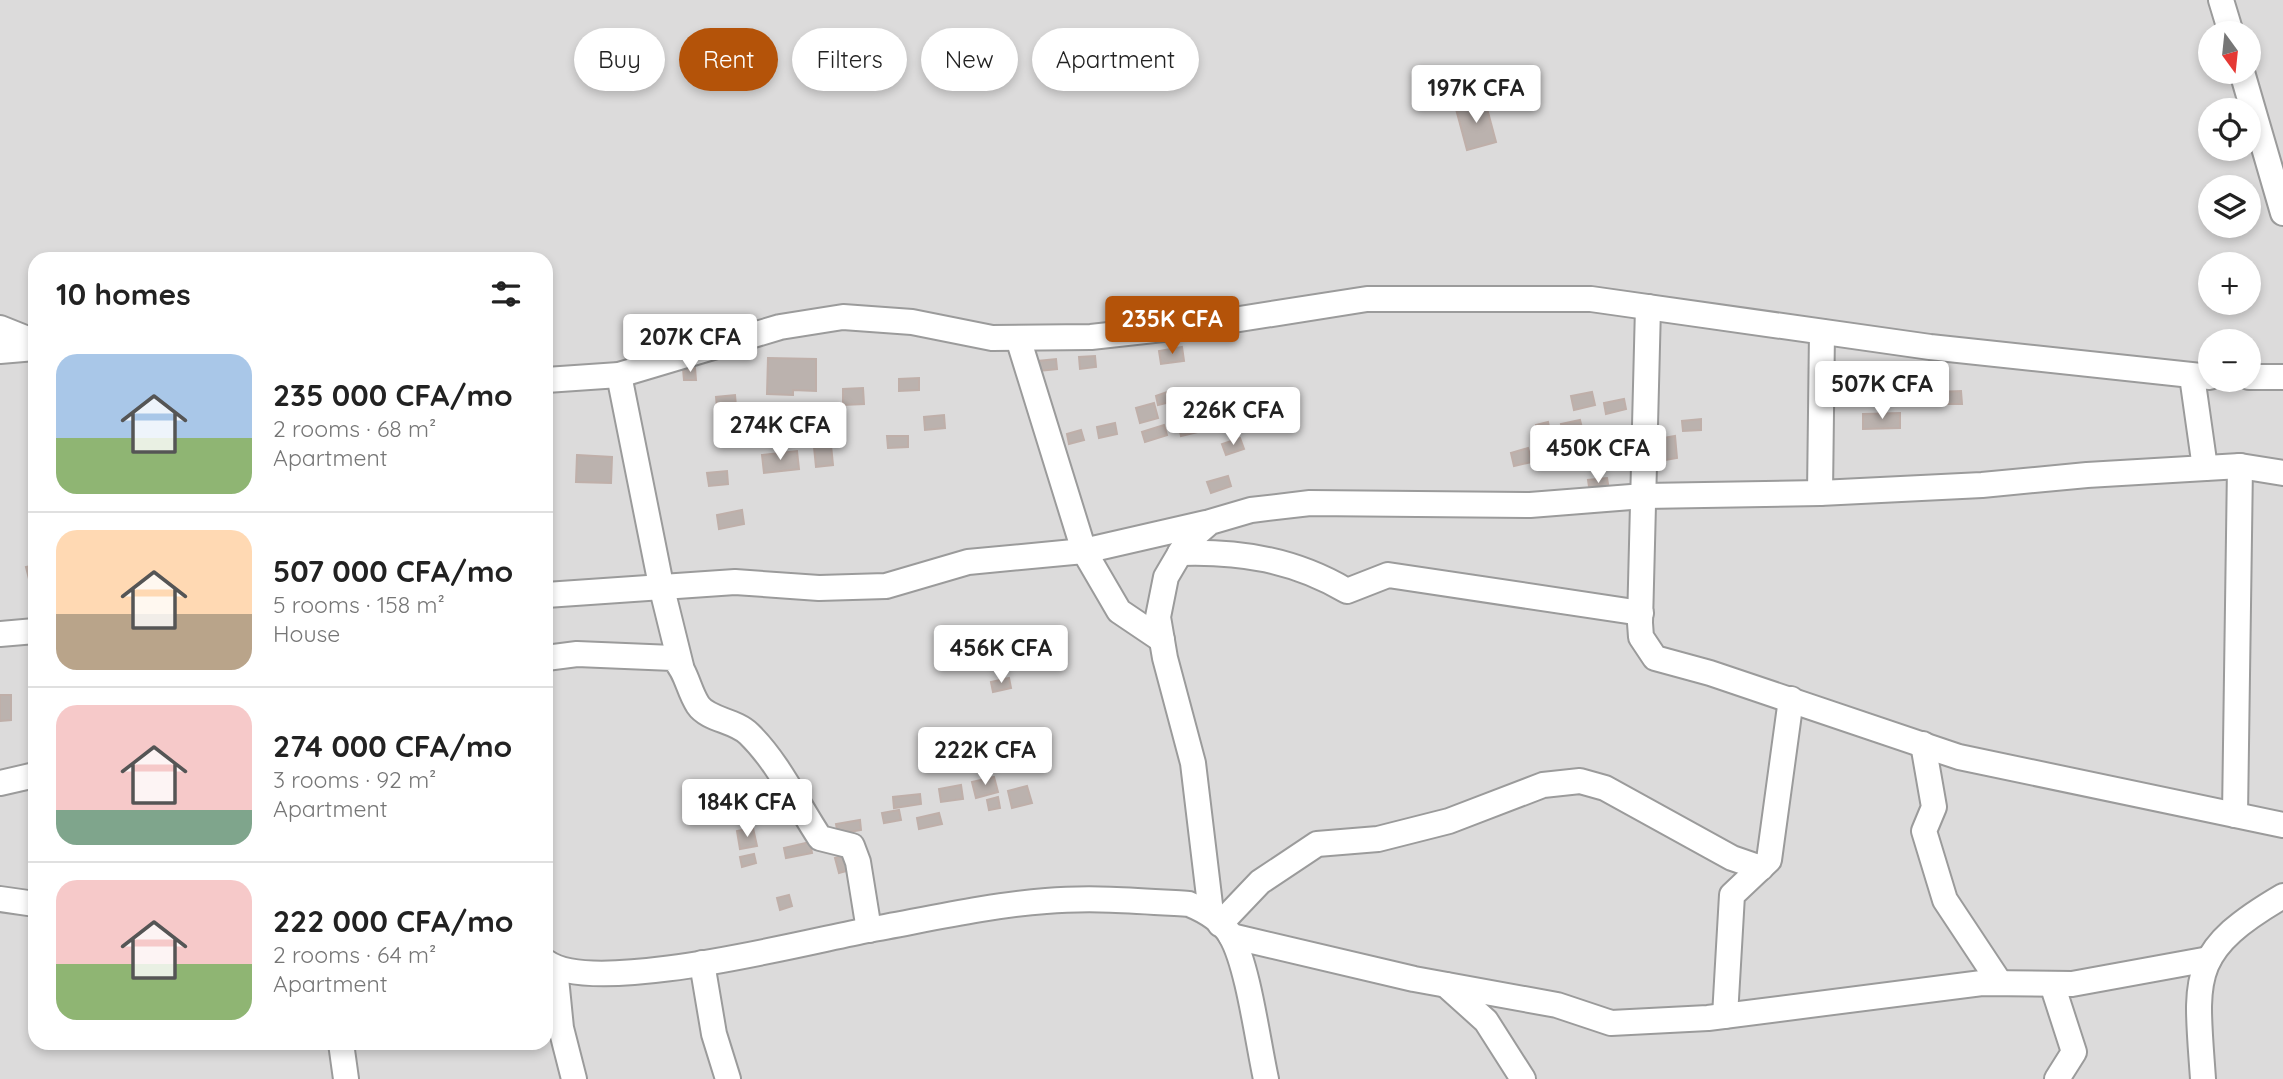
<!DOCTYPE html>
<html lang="en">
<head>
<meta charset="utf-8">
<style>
  body { margin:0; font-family:Quicksand,sans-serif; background:#f6f6f6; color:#222; height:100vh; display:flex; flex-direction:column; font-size:26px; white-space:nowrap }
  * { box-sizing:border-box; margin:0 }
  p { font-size:23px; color:#767676 }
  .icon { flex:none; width:38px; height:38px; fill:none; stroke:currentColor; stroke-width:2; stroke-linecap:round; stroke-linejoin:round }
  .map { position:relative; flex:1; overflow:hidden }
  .side { position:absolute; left:28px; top:252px; width:525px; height:798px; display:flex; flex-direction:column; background:#fff; border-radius:21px; box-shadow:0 4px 10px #0003 }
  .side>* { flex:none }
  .hud { position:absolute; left:574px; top:28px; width:665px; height:63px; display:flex; gap:14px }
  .needle { width:46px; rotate:165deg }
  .buttons { position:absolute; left:2198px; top:21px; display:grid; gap:14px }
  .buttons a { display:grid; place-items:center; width:63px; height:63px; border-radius:50%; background:#fff; box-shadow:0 4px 10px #0003; font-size:35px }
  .price { position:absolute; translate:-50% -60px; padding:0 16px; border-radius:7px; background:#fff; color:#222; font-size:23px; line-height:46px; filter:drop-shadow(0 2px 4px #0008) }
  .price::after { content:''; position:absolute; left:50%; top:42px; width:21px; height:16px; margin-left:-10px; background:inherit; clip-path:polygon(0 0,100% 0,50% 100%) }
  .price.selected { background:#b45309; color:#fff }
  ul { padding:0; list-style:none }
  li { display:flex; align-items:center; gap:21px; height:175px; padding:0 28px }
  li+li { border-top:2px solid #e0e0e0 }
  li span { display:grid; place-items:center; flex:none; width:196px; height:140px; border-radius:21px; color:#555 }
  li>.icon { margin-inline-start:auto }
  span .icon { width:84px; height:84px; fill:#fffc; stroke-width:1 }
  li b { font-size:30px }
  h2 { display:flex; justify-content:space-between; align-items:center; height:84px; padding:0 28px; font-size:30px }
  .chip { padding:0 24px; border-radius:32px; background:#fff; box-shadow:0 4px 10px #0003; font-size:24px; line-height:63px }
  .chip.selected { background:#b45309; color:#fff }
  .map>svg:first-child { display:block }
  .residential { fill:#dcdbdb; fill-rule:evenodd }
  .building { fill:#bbb2ae; stroke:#bfafa9; stroke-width:2 }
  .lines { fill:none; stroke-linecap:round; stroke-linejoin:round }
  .minor-casing { stroke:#9b9b9b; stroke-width:28 }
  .minor { stroke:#fff; stroke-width:24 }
</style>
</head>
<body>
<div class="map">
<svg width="2283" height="1079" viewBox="0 0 2283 1079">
  <rect width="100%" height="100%" fill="#eeeae5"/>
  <path class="residential" d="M0 0H2283V1079H0ZM2210 33H2249V72H2210ZM2210 110H2249V149H2210ZM2210 187H2249V226H2210ZM35 259H546V1043H35ZM2210 264H2249V303H2210ZM2210 341H2249V380H2210Z"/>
  <g class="building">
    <polygon points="1485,101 1496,142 1467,150 1456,109"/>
    <polygon points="1182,347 1184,361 1161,364 1159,351"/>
    <polygon points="1095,356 1096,367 1080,369 1079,357"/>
    <polygon points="768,358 816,359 816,391 793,390 793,395 767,394"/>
    <polygon points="1056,359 1057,369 1039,371 1038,361"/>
    <polygon points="695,368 696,380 684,380 683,369"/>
    <polygon points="919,378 919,390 899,391 899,379"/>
    <polygon points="863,388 864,404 843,405 843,389"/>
    <polygon points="1961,391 1962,404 1937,404 1937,392"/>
    <polygon points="1167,392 1170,402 1158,405 1156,396"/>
    <polygon points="1592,392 1595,405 1574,410 1571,396"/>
    <polygon points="735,395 736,406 717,408 716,397"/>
    <polygon points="1624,399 1626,409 1606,414 1604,403"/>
    <polygon points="1154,403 1158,418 1140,423 1136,408"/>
    <polygon points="1197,409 1202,431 1181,436 1176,414"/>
    <polygon points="1900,413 1900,428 1863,429 1863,414"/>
    <polygon points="944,415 945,428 925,430 924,417"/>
    <polygon points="1701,419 1701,430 1683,431 1682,421"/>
    <polygon points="1580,420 1584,436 1565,440 1561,424"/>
    <polygon points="1548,422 1550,432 1539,435 1536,425"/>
    <polygon points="1115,423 1117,434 1099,438 1097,427"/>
    <polygon points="1164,425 1167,435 1145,442 1142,432"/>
    <polygon points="1081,430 1084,440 1069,444 1067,434"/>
    <polygon points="887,436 908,436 908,447 888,448"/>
    <polygon points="1675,436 1677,458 1665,460 1663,438"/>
    <polygon points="1240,438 1244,449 1226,455 1222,444"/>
    <polygon points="1587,438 1590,451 1572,456 1569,443"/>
    <polygon points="1564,443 1567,454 1549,458 1547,447"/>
    <polygon points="831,445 833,465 816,467 814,447"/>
    <polygon points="1528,448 1532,462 1514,466 1511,453"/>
    <polygon points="797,451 799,469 764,473 762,455"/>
    <polygon points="577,455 612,457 611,483 576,482"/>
    <polygon points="727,471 728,484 709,486 707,473"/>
    <polygon points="1228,476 1231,486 1211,493 1207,482"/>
    <polygon points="1607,478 1609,490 1590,493 1588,480"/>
    <polygon points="742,510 744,524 719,529 717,515"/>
    <polygon points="35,565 35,594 33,595 26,567"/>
    <polygon points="1009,678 1011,688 993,692 991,682"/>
    <polygon points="0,695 11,695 11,720 0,721"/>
    <polygon points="994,777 998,792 976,798 972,782"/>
    <polygon points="961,785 963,799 941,802 939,789"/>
    <polygon points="1027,786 1032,803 1012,808 1008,791"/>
    <polygon points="920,794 921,804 894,808 893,797"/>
    <polygon points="998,797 1000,808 989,810 987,800"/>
    <polygon points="899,810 901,820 884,823 882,813"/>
    <polygon points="939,813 942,824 919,829 917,818"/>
    <polygon points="860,820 861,830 838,834 836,824"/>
    <polygon points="753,828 757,846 740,849 737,831"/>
    <polygon points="810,842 812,853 786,858 784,848"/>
    <polygon points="853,853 857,868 839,873 835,858"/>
    <polygon points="754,854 756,863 742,867 740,857"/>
    <polygon points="789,895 792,906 780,910 777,898"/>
  </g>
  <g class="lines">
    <g class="minor-casing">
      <g id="minor">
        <polyline points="2221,0 2231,33"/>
        <polyline points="2242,72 2283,213"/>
        <polyline points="1648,307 1640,623 1641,637 1655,658 1710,673 1959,757 2283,825"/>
        <polyline points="0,328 35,342"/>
        <polyline points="1018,338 1084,551 1119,611 1162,640"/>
        <polyline points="0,351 35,348"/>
        <polyline points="619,375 661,585 681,666"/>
        <polyline points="2192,376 2205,468"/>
        <polyline points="2249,377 2283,377"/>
        <polyline points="546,380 619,375 780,327 843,317 912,322 992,338 1091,337 1208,324 1367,299 1591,299 1930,347 2210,377"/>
        <polyline points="1820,493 1822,332"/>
        <path d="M1180 553C1240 551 1295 560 1347 591L1388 575 1641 613"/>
        <polyline points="546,595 735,582 819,588 886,586 968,562 1084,551 1206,523"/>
        <polyline points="0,634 35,631"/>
        <path d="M546 658 577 654 673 658C687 671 688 690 698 705 708 720 735 720 749 734 778 762 798 805 820 838L852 846 858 862 869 930"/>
        <polyline points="1923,744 1934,807 1924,831 1945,900 2000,983"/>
        <polyline points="0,783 35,775"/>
        <polyline points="2235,815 2240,466"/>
        <polyline points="0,899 35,904"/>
        <polyline points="1211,913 1193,763 1165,658 1158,617 1166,577 1186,543 1210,522 1251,510 1310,503 1530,505 1644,496 1820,493 1982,485 2087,475 2240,466 2283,473"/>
        <polyline points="1220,924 1260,882 1317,844 1378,839 1449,821 1543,785 1580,781 1605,788 1732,858 1761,868"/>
        <polyline points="1231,936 1414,979 1557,1005 1611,1023 1708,1018 1982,983 2072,984 2209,959"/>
        <path d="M546 962C594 997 805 942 868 930 924 920 990 905 1046 901 1093 897 1142 901 1189 904 1206 911 1222 920 1231 936 1248 965 1258 1043 1266 1079"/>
        <polyline points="702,963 714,1034 728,1079"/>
        <polyline points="555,968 561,1028 574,1079"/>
        <polyline points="2052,984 2074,1052 2057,1079"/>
        <polyline points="1446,985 1486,1021 1523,1079"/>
        <polyline points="1725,1016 1732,895 1769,860 1791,699"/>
        <polyline points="341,1043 346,1079"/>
        <path d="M2203 1079C2196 977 2187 952 2283 896"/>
      </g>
    </g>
    <use href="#minor" class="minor"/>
  </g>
</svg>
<div class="buttons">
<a><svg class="needle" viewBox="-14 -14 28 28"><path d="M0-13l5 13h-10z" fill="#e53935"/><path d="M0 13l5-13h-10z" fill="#767676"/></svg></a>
<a><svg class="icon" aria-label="locate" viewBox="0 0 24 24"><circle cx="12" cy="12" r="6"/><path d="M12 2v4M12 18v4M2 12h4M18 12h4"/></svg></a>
<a><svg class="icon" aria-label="layers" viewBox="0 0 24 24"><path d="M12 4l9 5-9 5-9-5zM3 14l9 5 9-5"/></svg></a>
<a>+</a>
<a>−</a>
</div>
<b class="price" style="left:1476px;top:125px">197K CFA</b>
<b class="price selected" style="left:1172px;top:356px">235K CFA</b>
<b class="price" style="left:690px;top:374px">207K CFA</b>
<b class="price" style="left:1882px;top:421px">507K CFA</b>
<b class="price" style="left:1233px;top:447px">226K CFA</b>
<b class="price" style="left:780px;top:462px">274K CFA</b>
<b class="price" style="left:1598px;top:485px">450K CFA</b>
<b class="price" style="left:1001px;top:685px">456K CFA</b>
<b class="price" style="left:985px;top:787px">222K CFA</b>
<b class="price" style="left:747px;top:839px">184K CFA</b>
<div class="hud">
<a class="chip">Buy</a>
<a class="chip selected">Rent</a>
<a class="chip">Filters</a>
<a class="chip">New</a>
<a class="chip">Apartment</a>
</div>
<section class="side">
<h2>10 homes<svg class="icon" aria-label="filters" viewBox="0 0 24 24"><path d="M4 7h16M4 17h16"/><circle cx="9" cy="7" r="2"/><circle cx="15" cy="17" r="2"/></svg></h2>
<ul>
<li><span style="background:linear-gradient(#a9c7e8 60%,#8fb573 0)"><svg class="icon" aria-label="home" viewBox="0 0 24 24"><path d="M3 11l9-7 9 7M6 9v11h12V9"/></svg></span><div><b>235 000 CFA/mo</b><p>2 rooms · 68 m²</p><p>Apartment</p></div></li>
<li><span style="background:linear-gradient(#ffd9b3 60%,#b9a48a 0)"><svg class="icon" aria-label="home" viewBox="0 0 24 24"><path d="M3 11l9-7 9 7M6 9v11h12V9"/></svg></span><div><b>507 000 CFA/mo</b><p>5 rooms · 158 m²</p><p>House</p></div></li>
<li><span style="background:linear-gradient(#f6c9c9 75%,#7fa58c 0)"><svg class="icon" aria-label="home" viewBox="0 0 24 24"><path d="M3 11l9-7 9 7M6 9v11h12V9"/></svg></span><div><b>274 000 CFA/mo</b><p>3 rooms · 92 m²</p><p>Apartment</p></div></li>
<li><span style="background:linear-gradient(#f6c9c9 60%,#8fb573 0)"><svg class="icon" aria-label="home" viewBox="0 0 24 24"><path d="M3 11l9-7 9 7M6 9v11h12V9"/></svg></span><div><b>222 000 CFA/mo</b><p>2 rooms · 64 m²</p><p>Apartment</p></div></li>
</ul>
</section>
</div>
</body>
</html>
